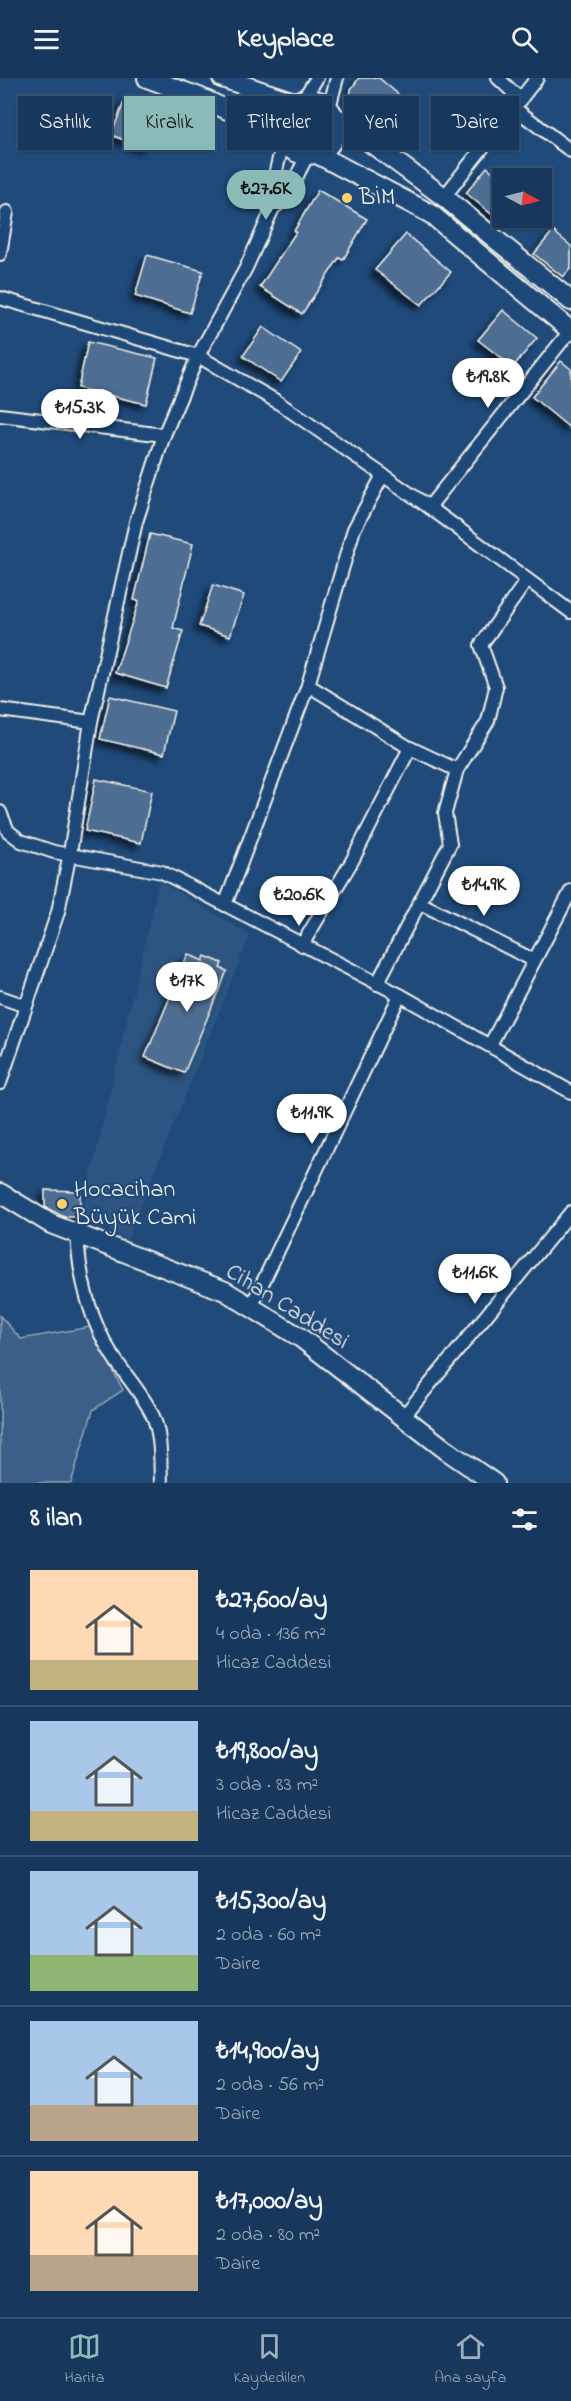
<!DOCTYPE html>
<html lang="tr">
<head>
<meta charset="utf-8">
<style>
  body { margin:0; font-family:"Indie Flower",sans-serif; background:#203f62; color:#f1f3f6; height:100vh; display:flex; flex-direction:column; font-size:22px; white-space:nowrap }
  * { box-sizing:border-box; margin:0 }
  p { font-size:20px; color:#9eacbb }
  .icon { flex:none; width:33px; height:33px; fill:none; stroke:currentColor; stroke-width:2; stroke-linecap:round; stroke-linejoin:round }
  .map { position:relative; height:1405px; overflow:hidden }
  .panel { display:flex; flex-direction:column; background:#17385c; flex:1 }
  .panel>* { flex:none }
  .top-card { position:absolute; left:18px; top:18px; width:536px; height:54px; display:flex; gap:12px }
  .needle { width:39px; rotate:97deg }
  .controls { position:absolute; left:492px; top:90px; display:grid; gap:12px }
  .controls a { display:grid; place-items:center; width:60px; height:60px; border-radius:0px; background:#17385c; box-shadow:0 2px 4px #0004,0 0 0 2px #365272; font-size:30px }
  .price { position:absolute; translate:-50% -51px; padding:0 14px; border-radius:21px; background:#fff; color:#222; font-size:20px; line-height:39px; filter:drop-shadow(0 2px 3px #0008) }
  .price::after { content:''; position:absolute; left:50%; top:36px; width:18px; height:14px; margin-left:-9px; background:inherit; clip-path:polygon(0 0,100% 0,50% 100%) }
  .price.current { background:#8bbbb9; color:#111 }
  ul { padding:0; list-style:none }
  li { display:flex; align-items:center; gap:18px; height:150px; padding:0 30px }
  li+li { border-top:2px solid #365272 }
  li span { display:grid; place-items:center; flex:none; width:168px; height:120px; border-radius:0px; color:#555 }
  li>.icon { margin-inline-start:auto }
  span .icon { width:72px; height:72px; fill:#fffc; stroke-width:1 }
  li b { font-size:26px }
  h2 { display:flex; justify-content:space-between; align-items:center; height:72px; padding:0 30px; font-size:26px }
  .tag { padding:0 21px; border-radius:0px; background:#17385c; box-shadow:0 2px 4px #0004,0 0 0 2px #365272; font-size:21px; line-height:54px }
  .tag.current { background:#8bbbb9; color:#111 }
  header { display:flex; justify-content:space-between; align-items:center; height:78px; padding:0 30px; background:#17385c; font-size:27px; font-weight:800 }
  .menu { display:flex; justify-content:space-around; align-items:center; height:84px; border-top:2px solid #365272; background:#17385c; font-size:16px; color:#9eacbb }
  .menu a { display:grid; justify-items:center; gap:3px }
  .menu .current { color:#8bbbb9 }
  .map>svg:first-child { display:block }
  .built { fill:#2d5581 }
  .green { fill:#3a5f88; stroke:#97a8b8; stroke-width:1.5 }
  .building { fill:#4d6e92; stroke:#f4f1e8; stroke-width:1.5; filter:url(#shadow) }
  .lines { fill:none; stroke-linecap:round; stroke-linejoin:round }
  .street-casing { stroke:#f4f1e8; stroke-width:16 }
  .secondary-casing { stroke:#f4f1e8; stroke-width:22 }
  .street { stroke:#1f4a7a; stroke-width:12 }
  .secondary { stroke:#1f4a7a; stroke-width:18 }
  .poi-dot { fill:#ffd166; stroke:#1f4a7a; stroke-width:2 }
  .labels { text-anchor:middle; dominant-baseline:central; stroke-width:4.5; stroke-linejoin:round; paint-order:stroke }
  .poi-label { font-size:24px; fill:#f4f1e8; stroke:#1f4a7a; text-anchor:start }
  .street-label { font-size:24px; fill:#f4f1e8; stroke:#1f4a7a }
</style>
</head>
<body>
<header><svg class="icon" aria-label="menu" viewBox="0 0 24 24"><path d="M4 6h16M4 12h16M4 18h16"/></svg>Keyplace<svg class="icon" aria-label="search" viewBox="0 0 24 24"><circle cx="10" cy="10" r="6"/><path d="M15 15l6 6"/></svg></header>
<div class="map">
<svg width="571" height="1405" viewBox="0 0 571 1405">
  <defs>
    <filter id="shadow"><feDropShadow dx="-5" dy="5" stdDeviation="3" flood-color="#0009"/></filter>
  </defs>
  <rect width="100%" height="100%" fill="#1f4a7a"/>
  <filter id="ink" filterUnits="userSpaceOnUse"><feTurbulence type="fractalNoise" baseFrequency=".0167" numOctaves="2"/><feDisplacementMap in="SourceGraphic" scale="12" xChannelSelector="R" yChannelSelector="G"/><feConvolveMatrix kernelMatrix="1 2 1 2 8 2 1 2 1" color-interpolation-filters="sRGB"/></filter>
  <g filter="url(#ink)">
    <polygon class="built" points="159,803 250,857 127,1162 82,1136"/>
    <polygon class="green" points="0,1238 21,1261 90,1249 123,1312 93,1332 71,1405 0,1405"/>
    <g class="building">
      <polygon points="359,0 379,0 404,21 383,47 350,21 351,11"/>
      <polygon points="126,19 160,32 145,70 111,57"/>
      <polygon points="487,89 502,102 502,132 496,140 466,115"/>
      <polygon points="318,112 367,141 343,182 339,180 302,236 260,209 296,154 294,153"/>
      <polygon points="553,153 571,168 571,190 563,199 534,176"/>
      <polygon points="406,156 451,194 421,227 375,192"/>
      <polygon points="147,177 203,193 190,235 135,218"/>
      <polygon points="503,232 537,260 513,289 478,262"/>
      <polygon points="263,249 301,275 281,304 243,278"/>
      <polygon points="88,264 157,280 146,326 78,310"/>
      <polygon points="561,283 571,291 571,351 532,319"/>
      <polygon points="150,456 193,466 173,550 183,553 166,610 115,595 139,523 134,522"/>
      <polygon points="213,507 244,517 230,558 199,548"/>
      <polygon points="110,618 174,633 164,676 100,661"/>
      <polygon points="96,701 152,713 141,765 85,753"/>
      <polygon points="188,876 203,883 205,878 222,885 220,890 227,893 184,995 145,979"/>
      <polygon points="45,1112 80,1113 80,1139 64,1139 45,1129"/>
    </g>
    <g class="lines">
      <g class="street-casing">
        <g id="street">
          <polyline points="498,0 521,22"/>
          <polyline points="303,21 317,0"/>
          <polyline points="329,30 337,0"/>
          <polyline points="514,30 571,73"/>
          <polyline points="283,65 270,116 273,130 285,121 307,78"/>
          <polyline points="444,119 537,0"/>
          <polyline points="0,176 7,134"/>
          <polyline points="0,220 198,278 276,323 429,429 571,534"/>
          <polyline points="0,337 164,357"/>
          <polyline points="429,429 570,253"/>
          <polyline points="308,607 408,669 457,692"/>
          <polyline points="0,632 91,644"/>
          <polyline points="0,734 8,753 21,763 54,774 162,794 400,917 571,1014"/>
          <polyline points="420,825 533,882"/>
          <polyline points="225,827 308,607 354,451 383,397"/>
          <polyline points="302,867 352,783 410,670"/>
          <polyline points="377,906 450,766 445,735 457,692 488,643 496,609 481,567 527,502"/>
          <polyline points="0,919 26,928"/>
          <polyline points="490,967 571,813"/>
          <polyline points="0,1005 58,834 70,775 91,644 136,444 164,357 198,278 246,190 273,130"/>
          <path d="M77 1156C79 1196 89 1240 111 1275 123 1295 142 1315 152 1336 162 1357 160 1383 161 1405"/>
          <polyline points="251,1229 400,917"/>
          <polyline points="403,1339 571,1134"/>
        </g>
      </g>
      <g class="secondary-casing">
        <g id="secondary">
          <polyline points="147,0 199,19 280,56"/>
          <polyline points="222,0 294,24"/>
          <circle cx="308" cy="49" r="28"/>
          <polyline points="334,38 444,119 571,223"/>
          <polyline points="317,76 431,136 571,253"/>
          <polyline points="0,1115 51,1146 225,1213 301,1260 446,1372 494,1405"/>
        </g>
      </g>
      <use href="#street" class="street"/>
      <use href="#secondary" class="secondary"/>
    </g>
  </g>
  <g class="poi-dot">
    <circle cx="347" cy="120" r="6"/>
    <circle cx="62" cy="1126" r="6"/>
  </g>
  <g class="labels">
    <g class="poi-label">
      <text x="359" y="120">BİM</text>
      <text x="74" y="1112">Hocacihan<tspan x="74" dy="28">Büyük Cami</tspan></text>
    </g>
    <g class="street-label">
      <text transform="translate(287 1229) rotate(32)">Cihan Caddesi</text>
    </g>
  </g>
</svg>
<div class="controls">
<a><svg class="needle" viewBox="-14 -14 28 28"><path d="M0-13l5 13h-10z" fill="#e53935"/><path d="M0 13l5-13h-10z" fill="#9eacbb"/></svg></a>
</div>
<b class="price current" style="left:266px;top:143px">₺27.6K</b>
<b class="price" style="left:488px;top:331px">₺19.8K</b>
<b class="price" style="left:80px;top:362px">₺15.3K</b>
<b class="price" style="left:484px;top:839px">₺14.9K</b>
<b class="price" style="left:299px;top:849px">₺20.6K</b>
<b class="price" style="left:187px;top:935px">₺17K</b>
<b class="price" style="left:312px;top:1067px">₺11.9K</b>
<b class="price" style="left:475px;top:1227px">₺11.6K</b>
<div class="top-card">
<a class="tag">Satılık</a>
<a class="tag current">Kiralık</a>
<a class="tag">Filtreler</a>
<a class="tag">Yeni</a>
<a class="tag">Daire</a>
</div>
</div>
<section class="panel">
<h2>8 ilan<svg class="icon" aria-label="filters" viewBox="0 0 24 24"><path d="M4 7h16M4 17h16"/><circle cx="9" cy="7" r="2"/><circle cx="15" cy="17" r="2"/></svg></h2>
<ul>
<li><span style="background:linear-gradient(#ffd9b3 75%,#c2b280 0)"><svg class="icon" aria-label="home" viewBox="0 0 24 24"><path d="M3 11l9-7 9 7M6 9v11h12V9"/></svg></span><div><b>₺27,600/ay</b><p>4 oda · 136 m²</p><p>Hicaz Caddesi</p></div></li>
<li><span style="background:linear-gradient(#a9c7e8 75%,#c2b280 0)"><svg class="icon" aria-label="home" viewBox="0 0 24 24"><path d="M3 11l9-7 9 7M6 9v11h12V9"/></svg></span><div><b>₺19,800/ay</b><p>3 oda · 83 m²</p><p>Hicaz Caddesi</p></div></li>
<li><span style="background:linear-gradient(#a9c7e8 70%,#8fb573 0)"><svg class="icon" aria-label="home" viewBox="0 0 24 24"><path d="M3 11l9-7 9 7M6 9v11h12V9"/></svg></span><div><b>₺15,300/ay</b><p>2 oda · 60 m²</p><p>Daire</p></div></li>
<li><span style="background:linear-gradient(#a9c7e8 70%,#b9a48a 0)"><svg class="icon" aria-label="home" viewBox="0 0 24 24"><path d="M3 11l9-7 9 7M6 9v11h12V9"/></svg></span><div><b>₺14,900/ay</b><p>2 oda · 56 m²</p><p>Daire</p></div></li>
<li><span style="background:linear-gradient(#ffd9b3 70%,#b9a48a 0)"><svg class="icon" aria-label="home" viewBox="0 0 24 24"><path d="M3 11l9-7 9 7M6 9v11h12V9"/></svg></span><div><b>₺17,000/ay</b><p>2 oda · 80 m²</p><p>Daire</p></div></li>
</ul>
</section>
<nav class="menu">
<a class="current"><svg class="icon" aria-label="map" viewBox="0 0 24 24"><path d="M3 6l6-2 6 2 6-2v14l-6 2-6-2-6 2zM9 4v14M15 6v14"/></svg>Harita</a>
<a><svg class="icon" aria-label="saved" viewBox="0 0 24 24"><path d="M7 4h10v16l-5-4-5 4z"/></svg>Kaydedilen</a>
<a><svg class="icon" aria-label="home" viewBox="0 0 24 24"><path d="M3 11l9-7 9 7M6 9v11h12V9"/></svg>Ana sayfa</a>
</nav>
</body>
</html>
